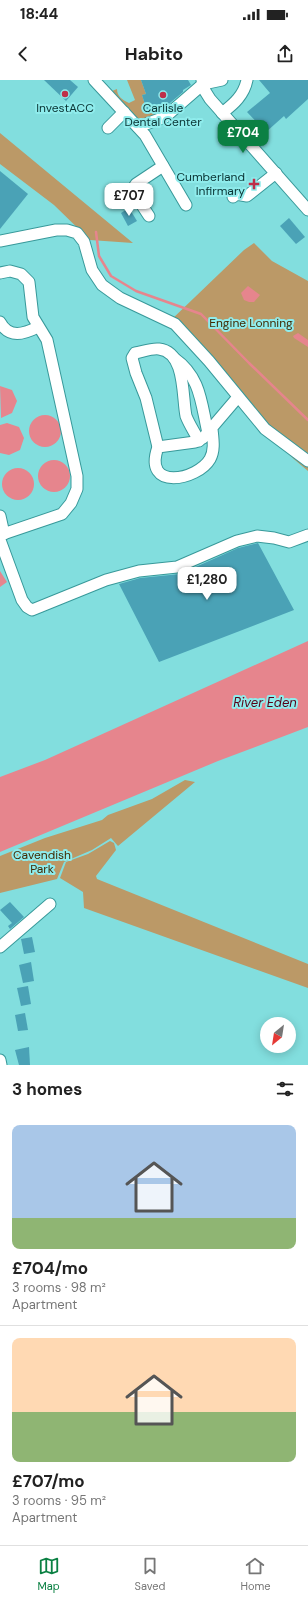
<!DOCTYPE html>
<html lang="en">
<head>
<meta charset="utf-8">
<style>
  body { margin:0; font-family:"DM Sans",sans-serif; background:#f6f6f6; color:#222; height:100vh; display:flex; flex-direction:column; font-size:15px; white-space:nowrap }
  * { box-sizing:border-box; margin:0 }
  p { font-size:13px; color:#767676 }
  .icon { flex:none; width:22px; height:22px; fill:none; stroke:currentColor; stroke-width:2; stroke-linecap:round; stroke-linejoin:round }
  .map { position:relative; height:985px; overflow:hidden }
  .sheet { display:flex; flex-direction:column; background:#fff; flex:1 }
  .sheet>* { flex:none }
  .needle { width:26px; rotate:210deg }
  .tools { position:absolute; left:260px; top:937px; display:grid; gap:8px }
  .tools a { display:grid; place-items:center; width:36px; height:36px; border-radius:50%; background:#fff; box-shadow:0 2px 10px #0003; font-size:20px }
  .price { position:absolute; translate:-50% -34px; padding:0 9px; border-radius:8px; background:#fff; color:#222; font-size:13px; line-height:26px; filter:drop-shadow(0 1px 2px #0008) }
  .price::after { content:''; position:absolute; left:50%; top:24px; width:12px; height:9px; margin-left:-6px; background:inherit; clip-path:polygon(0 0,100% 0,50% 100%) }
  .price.on { background:#0b8043; color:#fff }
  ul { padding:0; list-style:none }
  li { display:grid; align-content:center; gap:8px; height:212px; padding:0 12px }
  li+li { border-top:1px solid #e0e0e0 }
  li span { display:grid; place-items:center; height:124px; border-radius:8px; color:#555 }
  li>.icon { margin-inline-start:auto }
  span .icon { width:72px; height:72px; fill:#fffc; stroke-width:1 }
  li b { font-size:17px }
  h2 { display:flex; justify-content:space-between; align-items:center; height:48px; padding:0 12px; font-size:17px }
  .status { display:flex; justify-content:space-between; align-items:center; height:28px; padding:0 20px; background:#fff; direction:ltr }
  .status svg { height:11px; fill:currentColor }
  header { display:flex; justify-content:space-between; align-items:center; height:52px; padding:0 12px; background:#fff; font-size:18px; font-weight:700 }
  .menu { display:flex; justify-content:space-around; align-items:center; height:56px; border-top:1px solid #e0e0e0; background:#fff; font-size:11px; color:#767676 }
  .menu a { display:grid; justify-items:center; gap:2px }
  .menu .on { color:#0b8043 }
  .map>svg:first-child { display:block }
  .green { fill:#bb9967 }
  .water { fill:#e6858d }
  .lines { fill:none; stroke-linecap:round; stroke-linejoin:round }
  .stream { stroke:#e6858d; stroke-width:2.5 }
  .building { fill:#4aa2b6 }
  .minor-casing { stroke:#38999a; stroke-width:13 }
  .minor { stroke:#fff; stroke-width:11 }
  .poi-dot { fill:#bf2f49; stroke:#8fecec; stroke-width:1.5 }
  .labels { text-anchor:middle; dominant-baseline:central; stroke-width:4; stroke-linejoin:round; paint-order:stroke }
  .poi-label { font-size:12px; fill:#0a3434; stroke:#8fecec }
  .park-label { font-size:12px; fill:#412b05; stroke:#8fecec }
  .water-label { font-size:13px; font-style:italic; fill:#580016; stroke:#8fecec }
</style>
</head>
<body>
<div class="status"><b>18:44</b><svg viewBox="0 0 49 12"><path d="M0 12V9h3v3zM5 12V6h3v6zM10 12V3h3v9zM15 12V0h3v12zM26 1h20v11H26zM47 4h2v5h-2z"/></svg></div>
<header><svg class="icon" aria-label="back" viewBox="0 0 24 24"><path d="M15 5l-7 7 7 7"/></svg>Habito<svg class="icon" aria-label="share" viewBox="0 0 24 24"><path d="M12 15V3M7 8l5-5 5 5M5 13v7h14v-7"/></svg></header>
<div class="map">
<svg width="308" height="985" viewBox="0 0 308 985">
  <rect width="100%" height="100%" fill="#82dede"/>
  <g class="green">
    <path d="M127 0H141L146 14 142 15 147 31 162 26 161 34 138 41 112 11 117 9C117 16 122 20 129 23L135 20Z"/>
    <polygon points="0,53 133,163 90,160 54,125 0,84"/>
    <path d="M254 163 272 181 308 201V391C255 348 213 292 170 241L244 170Z"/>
    <polygon points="185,700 195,702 118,766 111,758 92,770 64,782 57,799 0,813 0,776 45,758 102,740 108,735 152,719"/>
    <polygon points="110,761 114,763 116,770 96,796 97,799 308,884 308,908 84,828 83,812 60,798 66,782 88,774"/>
  </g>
  <g class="water">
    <polygon points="248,206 260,215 254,222 249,222 244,220 241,213"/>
    <polygon points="298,253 308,260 308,267 294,258 293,256"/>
    <polygon points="0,306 12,310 17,321 12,333 1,338"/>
    <circle cx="45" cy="351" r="16"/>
    <polygon points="7,343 19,347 24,358 20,370 9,375 0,373 0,345"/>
    <circle cx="54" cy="396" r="16"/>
    <circle cx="18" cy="404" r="16"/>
    <polygon points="0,491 7,502 0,507"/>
    <polygon points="308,561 308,647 218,681 0,772 0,697 45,680"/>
  </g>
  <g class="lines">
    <polyline class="stream" points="96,152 99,176 111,196 136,211 201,234 249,283 308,340"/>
  </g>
  <g class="building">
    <polygon points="44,0 70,0 78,7 66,21"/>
    <polygon points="141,0 188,0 191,5 183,10 183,12 164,28 163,29 162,26 147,31 142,15 146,14"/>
    <polygon points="259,0 308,0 308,19 286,39 284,36 266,52 247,32 270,13"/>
    <polygon points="0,91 28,114 0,149"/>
    <polygon points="129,128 137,141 128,146 121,133"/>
    <polygon points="289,138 305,157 296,164 280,146"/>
    <polygon points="258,463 294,530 159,582 119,504 140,498 180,494 238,468"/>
    <polygon points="10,822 24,837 10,849 8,846 12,843 0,830"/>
    <polygon points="32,857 35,872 24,874 21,859"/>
    <polygon points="31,882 34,901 23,903 19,885"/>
    <polygon points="28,906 31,924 21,926 17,908"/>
    <polygon points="25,933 28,950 18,951 15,935"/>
    <polygon points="29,967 30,985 19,985 15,970"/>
  </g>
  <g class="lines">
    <g class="minor-casing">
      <g id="minor">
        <polyline points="94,0 145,55 186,125"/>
        <polyline points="202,0 205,11 210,19 308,130"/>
        <path d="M222 33C234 24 244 15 247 0"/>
        <polyline points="138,47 165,37 203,4 222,0"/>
        <polyline points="108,48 124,32"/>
        <polyline points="233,117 236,114 247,116 276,93"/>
        <polyline points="149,136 132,110 136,104 163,86"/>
        <polyline points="0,161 56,150 67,150 77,153 84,162 92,190 102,205 120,218 175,244 209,281 265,349 308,381"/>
        <polyline points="0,193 10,191 21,194 29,202 33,237 47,260 77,396 77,409 71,423 62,434 0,455"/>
        <path d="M0 242C9 259 24 254 38 247"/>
        <path d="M174 278C201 297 201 323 208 353"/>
        <path d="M212 349C213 359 215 370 210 379 198 400 142 412 158 367L195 362 203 358 238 317"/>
        <path d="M158 367 146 318 136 293 132 278 135 273C142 272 151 268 159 269 186 272 182 317 186 336 189 344 195 353 199 361"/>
        <polyline points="0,436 4,454"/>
        <polyline points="0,460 22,520 27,527 32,530 106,500 139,491 177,487 237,461 257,456 274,458 289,462 308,455"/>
        <polyline points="0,867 50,824"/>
        <polyline points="0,980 1,985"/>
      </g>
    </g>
    <use href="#minor" class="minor"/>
  </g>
  <g class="poi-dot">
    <circle cx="65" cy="14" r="4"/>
    <circle cx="163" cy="15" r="4"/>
    <path d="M252 98h4v4h4v4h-4v4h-4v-4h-4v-4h4z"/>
  </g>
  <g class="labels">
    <g class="poi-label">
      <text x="65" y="28">InvestACC</text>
      <text x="163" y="28">Carlisle<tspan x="163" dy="14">Dental Center</tspan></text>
      <text x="245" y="97" text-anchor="end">Cumberland<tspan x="245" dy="14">Infirmary</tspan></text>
    </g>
    <g class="park-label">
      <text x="251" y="243">Engine Lonning</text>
      <text x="42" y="775">Cavendish<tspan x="42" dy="14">Park</tspan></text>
    </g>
    <g class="water-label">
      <text x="265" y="622">River Eden</text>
    </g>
  </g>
</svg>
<div class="tools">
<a><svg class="needle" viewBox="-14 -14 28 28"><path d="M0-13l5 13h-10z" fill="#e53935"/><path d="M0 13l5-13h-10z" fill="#767676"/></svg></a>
</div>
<b class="price on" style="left:243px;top:74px">£704</b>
<b class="price" style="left:129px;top:137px">£707</b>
<b class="price" style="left:207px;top:521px">£1,280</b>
</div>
<section class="sheet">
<h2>3 homes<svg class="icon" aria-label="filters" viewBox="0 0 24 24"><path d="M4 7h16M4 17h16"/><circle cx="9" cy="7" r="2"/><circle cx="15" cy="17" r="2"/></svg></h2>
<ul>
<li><span style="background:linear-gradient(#a9c7e8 75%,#8fb573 0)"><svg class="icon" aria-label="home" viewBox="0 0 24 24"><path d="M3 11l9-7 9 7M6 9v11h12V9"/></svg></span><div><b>£704/mo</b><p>3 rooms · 98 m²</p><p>Apartment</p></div></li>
<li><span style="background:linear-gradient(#ffd9b3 60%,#8fb573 0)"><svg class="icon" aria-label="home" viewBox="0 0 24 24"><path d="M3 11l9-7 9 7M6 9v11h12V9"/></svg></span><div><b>£707/mo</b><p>3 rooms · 95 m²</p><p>Apartment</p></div></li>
</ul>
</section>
<nav class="menu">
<a class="on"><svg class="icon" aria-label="map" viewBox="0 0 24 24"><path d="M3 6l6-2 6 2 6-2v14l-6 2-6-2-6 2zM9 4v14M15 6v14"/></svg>Map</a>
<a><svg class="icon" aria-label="saved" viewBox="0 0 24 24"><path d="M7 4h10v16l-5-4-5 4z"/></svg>Saved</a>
<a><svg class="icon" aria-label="home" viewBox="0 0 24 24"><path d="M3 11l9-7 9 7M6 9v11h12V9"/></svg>Home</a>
</nav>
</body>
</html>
